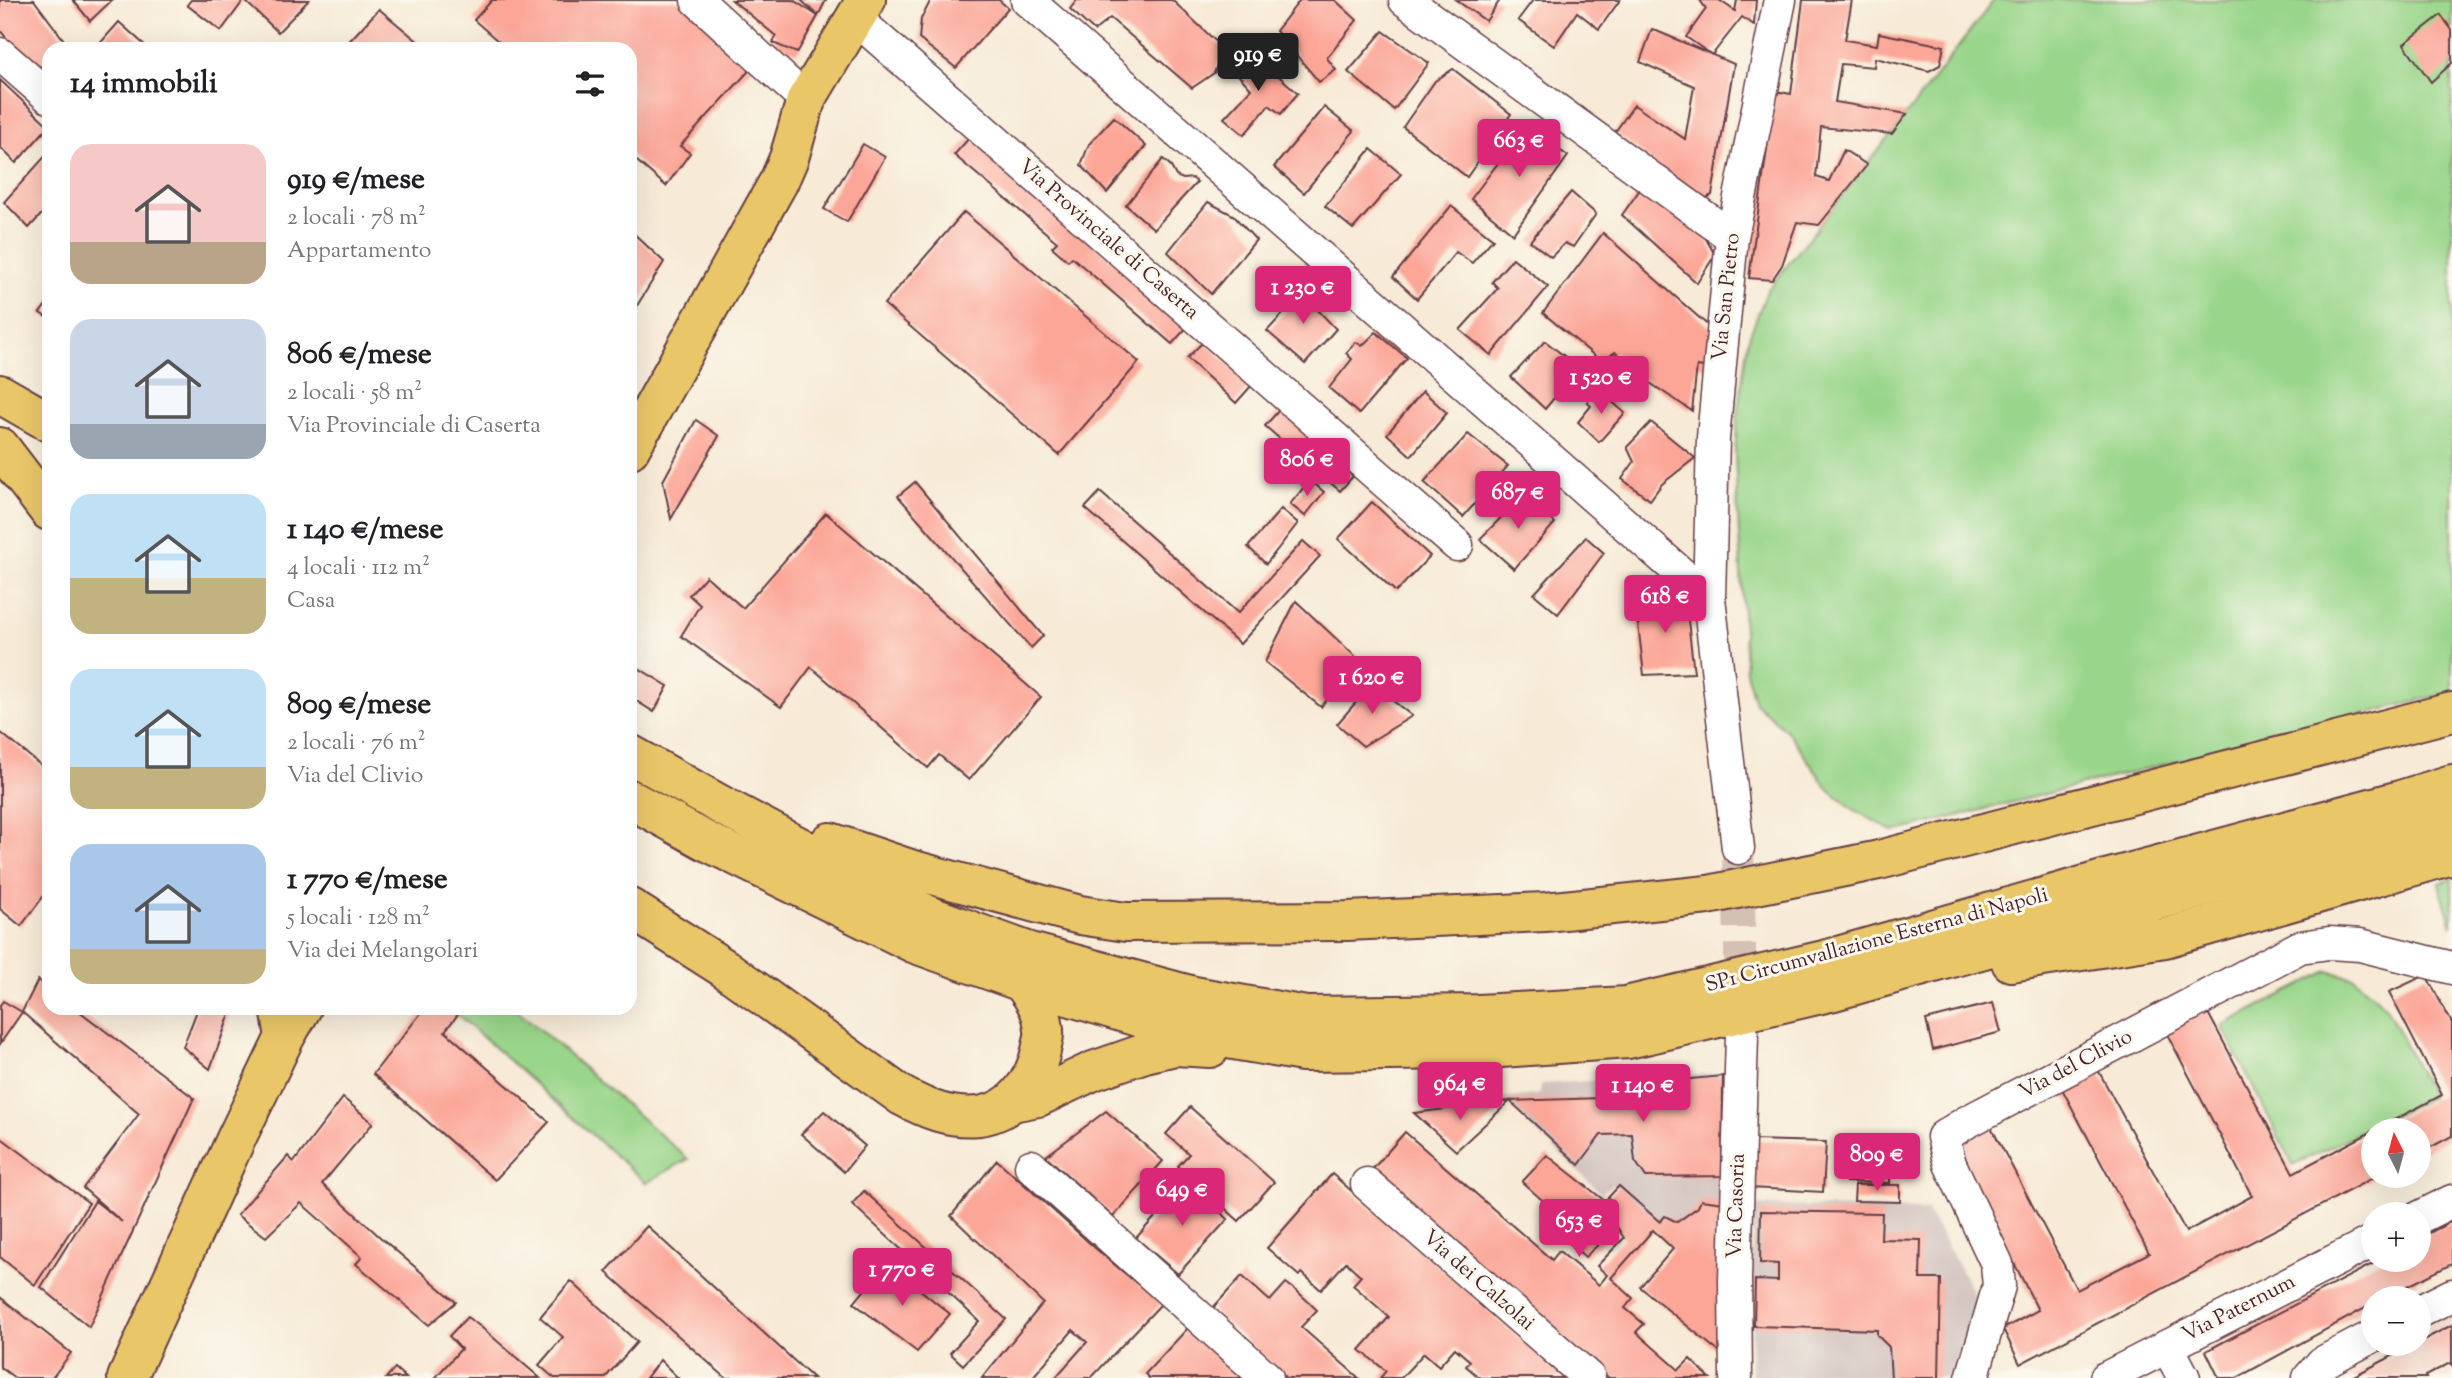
<!DOCTYPE html>
<html lang="it">
<head>
<meta charset="utf-8">
<style>
  body { margin:0; font-family:"Sorts Mill Goudy",serif; background:#f6f6f6; color:#202124; height:100vh; display:flex; flex-direction:column; font-size:26px; white-space:nowrap }
  * { box-sizing:border-box; margin:0 }
  p { font-size:23px; color:#757577 }
  .icon { flex:none; width:38px; height:38px; fill:none; stroke:currentColor; stroke-width:2; stroke-linecap:round; stroke-linejoin:round }
  .map { position:relative; flex:1; overflow:hidden }
  .sheet { position:absolute; left:42px; top:42px; width:595px; height:973px; display:flex; flex-direction:column; background:#fff; border-radius:21px; box-shadow:0 7px 28px #0002 }
  .sheet>* { flex:none }
  .needle { width:46px; rotate:354deg }
  .tools { position:absolute; left:2361px; top:1118px; display:grid; gap:14px }
  .tools a { display:grid; place-items:center; width:70px; height:70px; border-radius:50%; background:#fff; box-shadow:0 7px 28px #0002; font-size:35px }
  .price { position:absolute; translate:-50% -60px; padding:0 16px; border-radius:7px; background:#db2777; color:#fff; font-size:23px; line-height:46px; filter:drop-shadow(0 2px 4px #0008) }
  .price::after { content:''; position:absolute; left:50%; top:42px; width:21px; height:16px; margin-left:-10px; background:inherit; clip-path:polygon(0 0,100% 0,50% 100%) }
  .price.on { background:#222; color:#fff }
  ul { padding:0; list-style:none }
  li { display:flex; align-items:center; gap:21px; height:175px; padding:0 28px }
  li span { display:grid; place-items:center; flex:none; width:196px; height:140px; border-radius:21px; color:#555 }
  li>.icon { margin-inline-start:auto }
  span .icon { width:84px; height:84px; fill:#fffc; stroke-width:1 }
  li b { font-size:30px }
  h2 { display:flex; justify-content:space-between; align-items:center; height:84px; padding:0 28px; font-size:30px }
  .map>svg:first-child { display:block }
  .built { fill:#f4d3c0 }
  .industrial { fill:#d0c0bc }
  .green { fill:#99d58a; stroke:#727a5a; stroke-width:2 }
  .building { fill:#fba697 }
  .lines { fill:none; stroke-linecap:round; stroke-linejoin:round }
  .minor-tunnel { stroke:#d4c1b4; stroke-width:32; stroke-dasharray:32 16; stroke-linecap:butt }
  .minor-casing { stroke:#643d45; stroke-width:35 }
  .major-casing { stroke:#643d45; stroke-width:42 }
  .highway-casing { stroke:#643d45; stroke-width:42 }
  .minor { stroke:#fff; stroke-width:32 }
  .major { stroke:#e9c769; stroke-width:38 }
  .highway { stroke:#e9c769; stroke-width:38 }
  .labels { text-anchor:middle; dominant-baseline:central; stroke-width:6; stroke-linejoin:round; paint-order:stroke }
  .street-label { font-size:21px; fill:#4a1f2b; stroke:#fbf7ec }
</style>
</head>
<body>
<div class="map">
<svg width="2452" height="1378" viewBox="0 0 2452 1378">
  <rect width="100%" height="100%" fill="#fbf7ec"/>
  <filter id="ink" filterUnits="userSpaceOnUse"><feTurbulence type="fractalNoise" baseFrequency=".0143" numOctaves="2"/><feDisplacementMap in="SourceGraphic" scale="14" xChannelSelector="R" yChannelSelector="G"/><feConvolveMatrix kernelMatrix="1 2 1 2 8 2 1 2 1" color-interpolation-filters="sRGB"/></filter>
  <filter id="wash" filterUnits="userSpaceOnUse"><feTurbulence type="fractalNoise" baseFrequency=".00686" numOctaves="4" result="noise"/><feDisplacementMap in="SourceGraphic" scale="28" xChannelSelector="R" yChannelSelector="G"/><feGaussianBlur stdDeviation="1.57" result="paint"/><feColorMatrix in="noise" values="0 0 0 0 0 0 0 0 0 0 0 0 0 0 0 0 0 1.4 0 .05"/><feComposite in="paint" operator="in"/></filter>
  <g filter="url(#wash)">
    <rect width="100%" height="100%" fill="#f7ead6"/>
    <polygon class="built" points="2452,1312 2452,1378 2325,1378 2386,1344 2418,1344 2419,1328"/>
    <g class="industrial">
      <polygon points="1724,1073 1722,1203 1663,1232 1613,1184 1601,1193 1502,1099 1540,1094 1541,1084"/>
      <polygon points="1753,1205 1927,1210 1980,1304 1963,1378 1751,1378"/>
    </g>
    <g class="green">
      <polygon points="1994,0 2452,0 2452,692 1894,832 1856,811 1828,789 1788,732 1755,703 1746,672 1735,456 1738,409 1748,340 1767,291 1907,114"/>
      <polygon points="2452,879 2452,926 2439,883"/>
      <polygon points="2328,971 2354,978 2386,1007 2432,1097 2293,1165 2222,1026"/>
      <polygon points="463,1008 515,1008 688,1159 646,1183 458,1015"/>
    </g>
    <g id="blocks">
      <g class="building">
        <polygon points="0,0 34,0 69,47 66,49 49,49 49,61 33,72 0,30"/>
        <polygon points="73,0 112,0 90,21"/>
        <polygon points="191,0 309,0 278,32 244,0 221,31 187,5"/>
        <polygon points="492,0 688,0 757,62 680,146 690,153 666,186 630,155 630,49 507,49 474,20"/>
        <polygon points="732,0 793,0 818,16 797,53 773,43 776,36"/>
        <polygon points="801,0 826,0 818,16"/>
        <polygon points="931,0 999,0 1008,8 956,68 919,39 921,19"/>
        <polygon points="1077,0 1172,0 1224,49 1214,73 1192,88 1110,18 1094,31 1070,9"/>
        <polygon points="1300,0 1335,0 1357,20 1327,58 1336,70 1319,82 1276,31"/>
        <polygon points="1456,0 1500,0 1486,21"/>
        <polygon points="1533,0 1620,0 1599,29 1577,12 1554,46 1518,20"/>
        <polygon points="1700,0 1719,0 1735,11 1737,0 1756,0 1754,25 1742,17 1712,55 1686,37 1706,9"/>
        <polygon points="1803,0 1852,0 1845,40 1877,45 1879,33 1944,46 1940,65 1929,71 1875,58 1874,67 1841,64 1835,102 1907,114 1892,134 1821,127 1816,177 1829,181 1844,150 1867,165 1819,225 1797,222 1782,265 1772,280 1749,278 1775,91 1791,94"/>
        <polygon points="379,9 427,49 342,49"/>
        <polygon points="2441,15 2452,30 2452,63 2431,82 2404,44"/>
        <polygon points="119,22 149,49 95,49"/>
        <polygon points="1652,29 1734,64 1712,195 1701,201 1615,132 1634,105 1685,139 1694,86 1640,62"/>
        <polygon points="1383,31 1429,63 1394,110 1348,72"/>
        <polygon points="1249,50 1298,93 1281,114 1269,105 1244,135 1224,118 1251,89 1232,68"/>
        <polygon points="1453,69 1511,114 1467,177 1403,127 1435,81"/>
        <polygon points="0,80 49,126 16,163 0,147"/>
        <polygon points="1324,107 1354,131 1304,193 1274,167"/>
        <polygon points="1114,117 1146,146 1107,193 1081,165 1089,144"/>
        <polygon points="1525,127 1568,156 1513,234 1471,199"/>
        <polygon points="970,137 1188,326 1172,344 1072,257 1068,261 1052,247 1057,242 954,155"/>
        <polygon points="863,144 885,157 847,222 824,209"/>
        <polygon points="1371,149 1401,174 1353,229 1325,206"/>
        <polygon points="49,152 49,206 29,228 4,202"/>
        <polygon points="1163,159 1170,165 1176,176 1183,179 1192,178 1197,182 1154,229 1126,205"/>
        <polygon points="1641,188 1704,235 1715,255 1697,283 1622,215"/>
        <polygon points="1571,192 1596,214 1573,247 1565,243 1551,257 1530,241"/>
        <polygon points="1208,202 1233,215 1256,240 1211,294 1168,252"/>
        <polygon points="1451,206 1493,239 1472,263 1456,252 1417,299 1393,277"/>
        <polygon points="964,212 1139,362 1059,455 884,304"/>
        <polygon points="630,230 664,262 630,317"/>
        <polygon points="1603,233 1712,329 1709,368 1697,366 1692,411 1644,379 1615,352 1602,362 1543,313"/>
        <polygon points="1513,258 1548,287 1491,355 1460,330 1498,288 1492,282"/>
        <polygon points="1310,285 1326,298 1315,307 1336,329 1305,364 1267,331"/>
        <polygon points="49,301 49,319 40,313"/>
        <polygon points="1376,332 1407,358 1359,414 1329,388 1352,359 1346,353 1356,342 1362,346"/>
        <polygon points="1204,341 1252,385 1236,403 1187,358"/>
        <polygon points="1545,341 1573,363 1569,370 1574,374 1545,409 1511,377"/>
        <polygon points="1599,390 1625,413 1599,442 1578,422 1591,406 1587,402"/>
        <polygon points="1423,391 1447,413 1411,456 1387,434"/>
        <polygon points="1280,409 1355,474 1340,491 1265,426"/>
        <polygon points="696,420 719,436 671,519 663,481"/>
        <polygon points="1651,422 1695,458 1662,484 1650,500 1622,479 1634,462 1627,447"/>
        <polygon points="1468,434 1508,466 1463,517 1424,482"/>
        <polygon points="1310,480 1324,492 1305,516 1290,504"/>
        <polygon points="915,482 1043,636 1031,648 898,496"/>
        <polygon points="1100,492 1238,613 1303,541 1320,556 1240,644 1085,508"/>
        <polygon points="1525,493 1555,523 1514,569 1480,539"/>
        <polygon points="1372,502 1430,556 1396,592 1338,539"/>
        <polygon points="1281,509 1298,523 1266,564 1248,547"/>
        <polygon points="826,513 1041,697 969,780 939,755 928,768 811,667 781,707 681,636 700,605 689,595 706,576 743,608"/>
        <polygon points="1586,537 1604,553 1558,614 1534,594"/>
        <polygon points="1685,594 1694,673 1644,675 1635,598"/>
        <polygon points="1296,601 1359,660 1321,707 1265,662"/>
        <polygon points="630,663 668,686 654,712 630,697"/>
        <polygon points="1372,684 1412,716 1363,746 1337,724"/>
        <polygon points="0,732 49,772 49,855 47,858 49,861 49,889 21,926 0,909"/>
        <polygon points="2426,975 2452,1023 2452,1136 2418,1154 2418,1130 2375,1130 2442,1095 2389,992"/>
        <polygon points="38,980 49,988 49,1008 75,1008 194,1098 89,1327 41,1287 95,1201 122,1222 83,1188 139,1114 22,1012"/>
        <polygon points="3,1001 22,1012 0,1044 0,1005"/>
        <polygon points="1993,1003 2001,1032 1933,1050 1926,1020"/>
        <polygon points="198,1008 232,1008 210,1069 183,1047"/>
        <polygon points="425,1008 463,1008 445,1031 549,1122 495,1180 373,1074"/>
        <polygon points="2207,1011 2293,1173 2373,1131 2373,1178 2020,1364 2003,1329 2038,1310 1953,1143 1989,1123 2077,1290 2149,1253 2061,1087 2097,1068 2186,1232 2252,1196 2166,1032"/>
        <polygon points="1723,1076 1722,1176 1646,1177 1635,1161 1632,1134 1601,1135 1579,1165 1510,1101 1602,1098 1602,1087"/>
        <polygon points="343,1098 373,1123 322,1184 380,1237 456,1302 429,1325 356,1264 362,1257 301,1203 266,1237 237,1215 288,1156 294,1162"/>
        <polygon points="1510,1101 1456,1151 1414,1113"/>
        <polygon points="1190,1107 1274,1182 1239,1221 1178,1166 1189,1154 1166,1134"/>
        <polygon points="824,1111 865,1146 844,1172 801,1134"/>
        <polygon points="1106,1111 1163,1161 1113,1217 1046,1156"/>
        <polygon points="1405,1132 1552,1260 1559,1251 1599,1285 1607,1275 1597,1266 1624,1238 1617,1227 1585,1257 1569,1243 1578,1232 1522,1182 1547,1155 1605,1201 1619,1186 1660,1222 1665,1216 1677,1222 1698,1207 1701,1200 1724,1203 1724,1356 1640,1287 1673,1249 1653,1230 1611,1278 1633,1298 1625,1308 1644,1324 1636,1332 1679,1370 1690,1359 1710,1378 1609,1378 1371,1171"/>
        <polygon points="0,1137 89,1203 35,1285 0,1257"/>
        <polygon points="1753,1140 1826,1142 1823,1192 1751,1188"/>
        <polygon points="997,1160 1095,1248 1161,1304 1091,1378 1055,1378 1087,1342 1073,1330 1032,1378 982,1378 1043,1303 951,1216"/>
        <polygon points="1847,1160 1890,1160 1890,1183 1846,1182"/>
        <polygon points="1332,1174 1436,1264 1564,1378 1480,1378 1466,1366 1470,1361 1455,1348 1439,1366 1424,1353 1401,1378 1380,1378 1386,1371 1360,1350 1389,1317 1353,1285 1361,1276 1346,1262 1321,1290 1302,1273 1299,1276 1267,1248"/>
        <polygon points="1187,1182 1228,1219 1178,1274 1136,1238"/>
        <polygon points="1855,1185 1900,1185 1900,1202 1854,1201"/>
        <polygon points="864,1191 1006,1319 963,1365 950,1353 979,1321 852,1204"/>
        <polygon points="1761,1211 1882,1213 1881,1239 1921,1240 1920,1279 1941,1279 1939,1378 1891,1378 1889,1347 1877,1335 1877,1330 1754,1326 1755,1280 1778,1281 1778,1264 1760,1263"/>
        <polygon points="2452,1221 2452,1264 2384,1298 2373,1298 2373,1304 2237,1378 2219,1378 2206,1351 2380,1260 2418,1260 2418,1239"/>
        <polygon points="647,1226 813,1378 726,1378 606,1272"/>
        <polygon points="887,1263 950,1314 917,1352 854,1303"/>
        <polygon points="1242,1276 1270,1301 1286,1283 1298,1292 1317,1310 1301,1327 1359,1378 1287,1378 1211,1310"/>
        <polygon points="571,1281 637,1342 605,1378 554,1378 539,1365 563,1337 540,1317"/>
        <polygon points="0,1297 71,1353 52,1378 15,1378 0,1367"/>
        <polygon points="467,1317 481,1327 540,1378 435,1378 461,1349 449,1336"/>
        <polygon points="2452,1325 2452,1366 2450,1363 2425,1376 2426,1378 2350,1378"/>
        <polygon points="1188,1328 1243,1378 1149,1378 1145,1374"/>
        <polygon points="660,1360 678,1378 646,1378"/>
        <polygon points="395,1368 406,1378 386,1378"/>
      </g>
    </g>
  </g>
  <g filter="url(#ink)">
    <use href="#blocks" fill-opacity="0" stroke="#643d45" stroke-width="2"/>
    <g class="lines">
      <polyline class="minor-tunnel" points="1738,848 1741,1001"/>
      <g class="minor-casing">
        <g id="minor">
          <polyline points="697,0 806,100"/>
          <polyline points="1027,0 1709,598"/>
          <polyline points="1405,0 1732,237"/>
          <polyline points="855,18 1457,545"/>
          <polyline points="0,54 49,97"/>
          <polyline points="1738,848 1709,598 1713,438 1732,237 1780,0"/>
          <polyline points="1031,1166 1267,1378"/>
          <polyline points="1367,1184 1589,1378"/>
          <polyline points="2418,1218 2452,1201"/>
          <polyline points="2418,1312 2452,1295"/>
          <polyline points="2167,1346 2184,1378"/>
          <polyline points="1736,1378 1735,1280 1742,1035"/>
          <polyline points="1972,1378 1999,1286 1997,1264 1950,1164 1943,1137 1965,1123 2300,947 2329,943 2360,945 2452,968"/>
          <polyline points="2106,1378 2373,1241"/>
          <polyline points="2309,1378 2322,1363 2373,1336"/>
        </g>
      </g>
      <g class="major-casing">
        <g id="major">
          <polyline points="630,449 779,181 789,158 806,100 866,0"/>
          <polyline points="127,1378 236,1139 285,1037 302,1008"/>
        </g>
      </g>
      <g class="highway-casing">
        <g id="highway">
          <polyline points="0,394 49,422"/>
          <polyline points="630,434 645,424"/>
          <polyline points="0,447 49,511"/>
          <polyline points="630,754 719,804 930,916 1030,952 1194,996 1306,1016 1478,1014 1626,1006 1824,960 2110,878 2400,800 2452,784"/>
          <polyline points="630,799 704,840 913,943 1022,982 1187,1032 1303,1052 1473,1050 1628,1039 1834,991 2452,818"/>
          <polyline points="830,842 910,869 1080,915 1126,922 1347,921 1545,912 1708,895 1879,860 2452,712"/>
          <path d="M630 908 724 968 902 1096C926 1109 950 1119 979 1116 1013 1112 1034 1082 1041 1051 1042 1044 1045 1036 1044 1030 1043 1010 1033 997 1022 982"/>
          <polyline points="2011,962 2165,938 2452,855"/>
          <polyline points="280,1008 285,1037"/>
          <polyline points="1012,1102 1038,1097 1093,1071 1145,1053 1175,1046 1210,1048"/>
        </g>
      </g>
      <use href="#minor" class="minor"/>
      <use href="#major" class="major"/>
      <use href="#highway" class="highway"/>
    </g>
  </g>
  <g class="labels">
    <g class="street-label">
      <text transform="translate(1108 240) rotate(41)">Via Provinciale di Caserta</text>
      <text transform="translate(1727 297) rotate(-84)">Via San Pietro</text>
      <text transform="translate(1877 941) rotate(-15)">SP1 Circumvallazione Esterna di Napoli</text>
      <text transform="translate(2076 1065) rotate(-28)">Via del Clivio</text>
      <text transform="translate(1737 1206) rotate(-88)">Via Casoria</text>
      <text transform="translate(1478 1281) rotate(41)">Via dei Calzolai</text>
      <text transform="translate(2239 1309) rotate(-27)">Via Paternum</text>
    </g>
  </g>
</svg>
<div class="tools">
<a><svg class="needle" viewBox="-14 -14 28 28"><path d="M0-13l5 13h-10z" fill="#e53935"/><path d="M0 13l5-13h-10z" fill="#757577"/></svg></a>
<a>+</a>
<a>−</a>
</div>
<b class="price on" style="left:1258px;top:93px">919 €</b>
<b class="price" style="left:1519px;top:179px">663 €</b>
<b class="price" style="left:1303px;top:326px">1 230 €</b>
<b class="price" style="left:1601px;top:416px">1 520 €</b>
<b class="price" style="left:1307px;top:498px">806 €</b>
<b class="price" style="left:1518px;top:531px">687 €</b>
<b class="price" style="left:1665px;top:635px">618 €</b>
<b class="price" style="left:1372px;top:716px">1 620 €</b>
<b class="price" style="left:1460px;top:1122px">964 €</b>
<b class="price" style="left:1643px;top:1124px">1 140 €</b>
<b class="price" style="left:1877px;top:1193px">809 €</b>
<b class="price" style="left:1182px;top:1228px">649 €</b>
<b class="price" style="left:1579px;top:1259px">653 €</b>
<b class="price" style="left:902px;top:1308px">1 770 €</b>
<section class="sheet">
<h2>14 immobili<svg class="icon" aria-label="filters" viewBox="0 0 24 24"><path d="M4 7h16M4 17h16"/><circle cx="9" cy="7" r="2"/><circle cx="15" cy="17" r="2"/></svg></h2>
<ul>
<li><span style="background:linear-gradient(#f6c9c9 70%,#b9a48a 0)"><svg class="icon" aria-label="home" viewBox="0 0 24 24"><path d="M3 11l9-7 9 7M6 9v11h12V9"/></svg></span><div><b>919 €/mese</b><p>2 locali · 78 m²</p><p>Appartamento</p></div></li>
<li><span style="background:linear-gradient(#c9d6e8 75%,#9aa5b1 0)"><svg class="icon" aria-label="home" viewBox="0 0 24 24"><path d="M3 11l9-7 9 7M6 9v11h12V9"/></svg></span><div><b>806 €/mese</b><p>2 locali · 58 m²</p><p>Via Provinciale di Caserta</p></div></li>
<li><span style="background:linear-gradient(#bfe0f5 60%,#c2b280 0)"><svg class="icon" aria-label="home" viewBox="0 0 24 24"><path d="M3 11l9-7 9 7M6 9v11h12V9"/></svg></span><div><b>1 140 €/mese</b><p>4 locali · 112 m²</p><p>Casa</p></div></li>
<li><span style="background:linear-gradient(#bfe0f5 70%,#c2b280 0)"><svg class="icon" aria-label="home" viewBox="0 0 24 24"><path d="M3 11l9-7 9 7M6 9v11h12V9"/></svg></span><div><b>809 €/mese</b><p>2 locali · 76 m²</p><p>Via del Clivio</p></div></li>
<li><span style="background:linear-gradient(#a9c7e8 75%,#c2b280 0)"><svg class="icon" aria-label="home" viewBox="0 0 24 24"><path d="M3 11l9-7 9 7M6 9v11h12V9"/></svg></span><div><b>1 770 €/mese</b><p>5 locali · 128 m²</p><p>Via dei Melangolari</p></div></li>
</ul>
</section>
</div>
</body>
</html>
